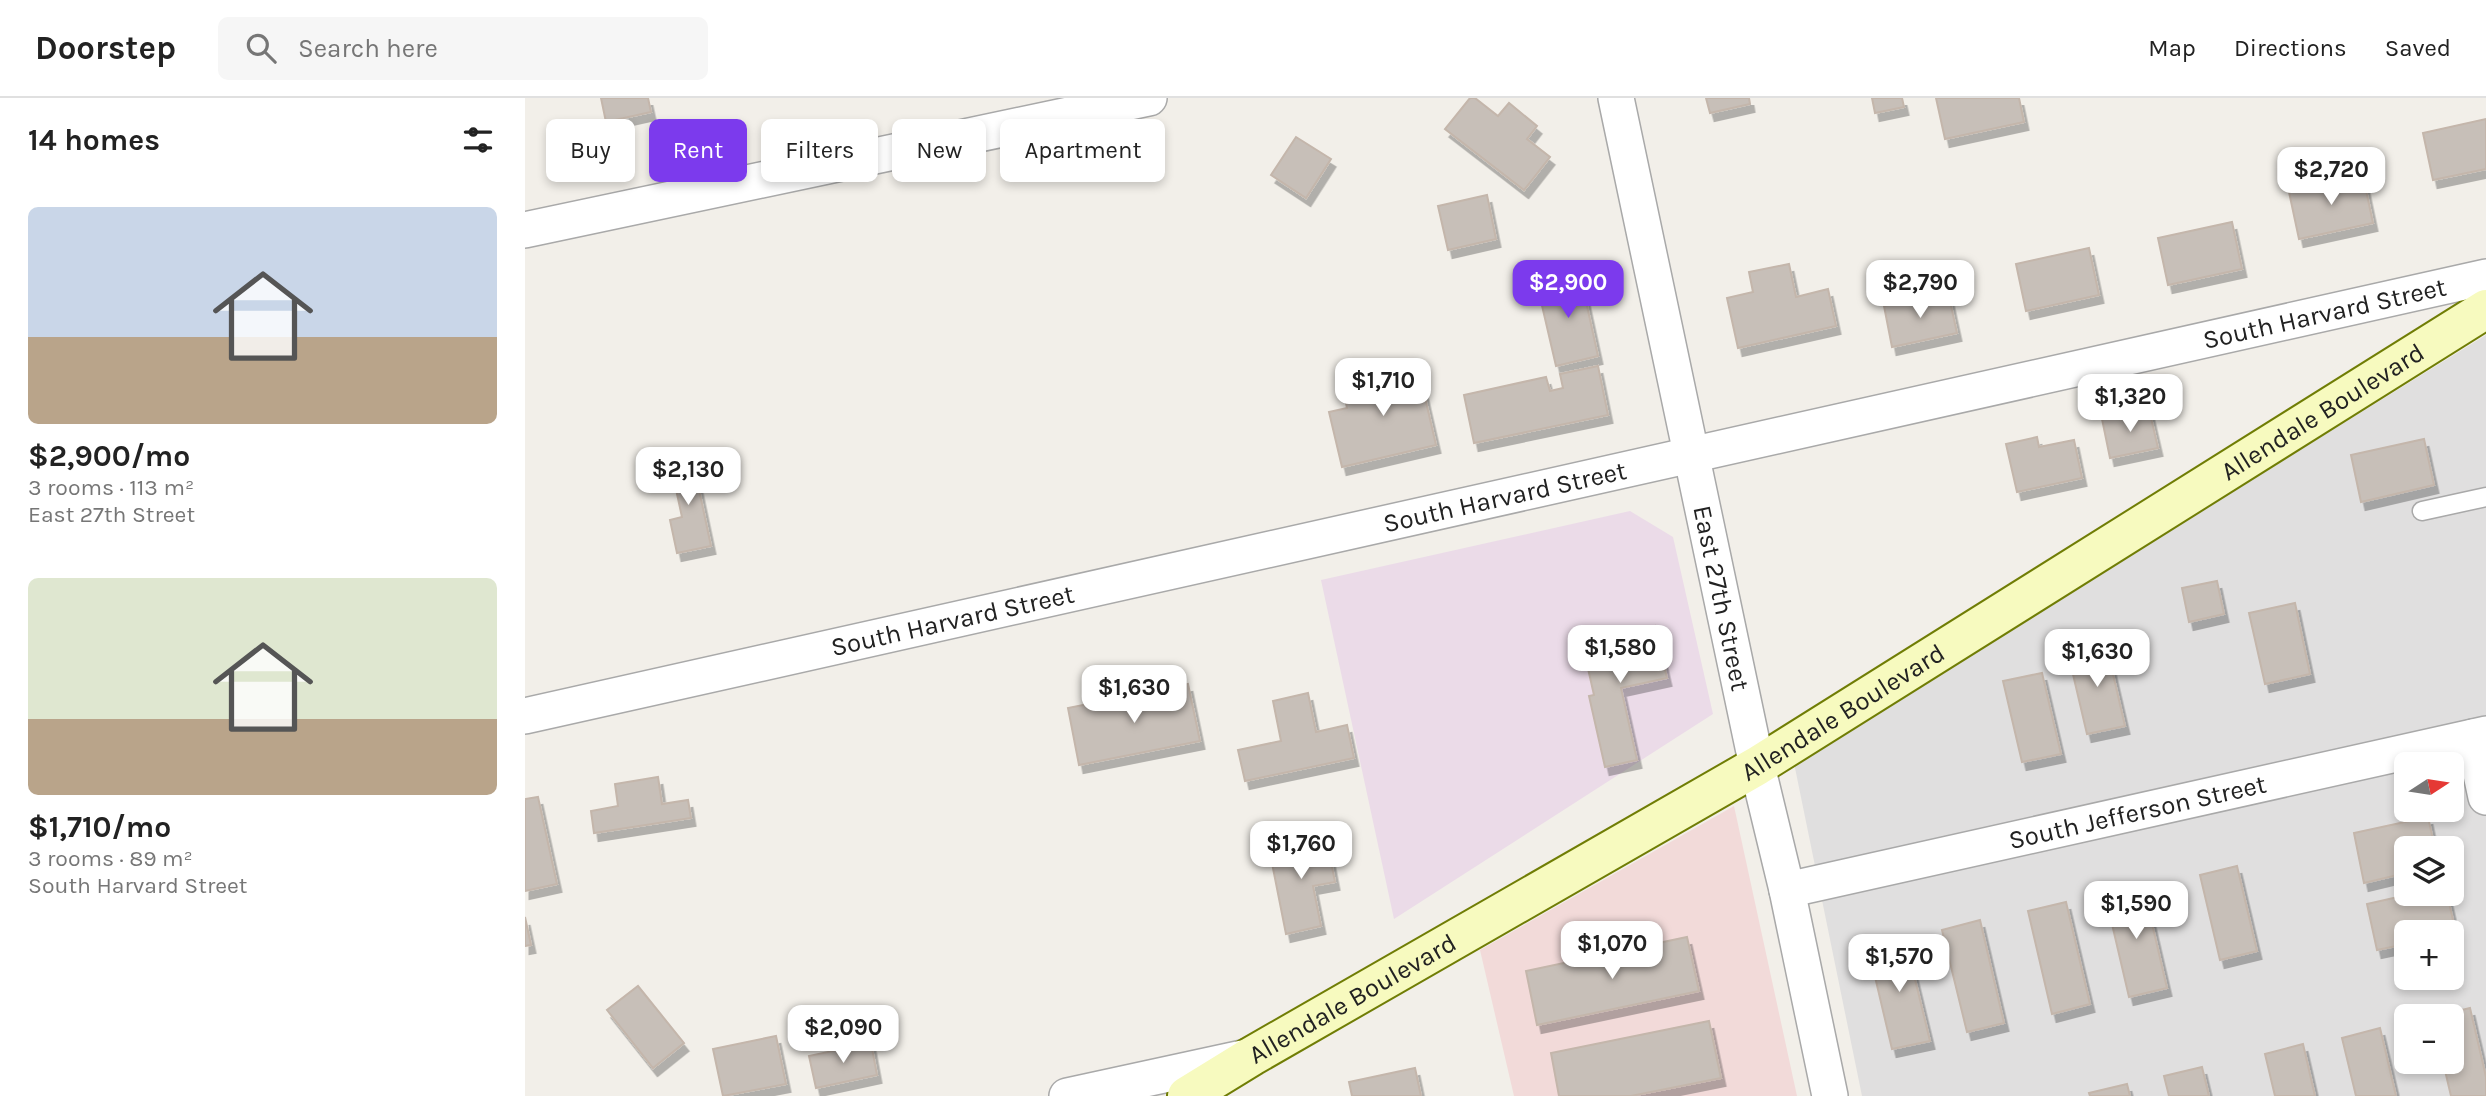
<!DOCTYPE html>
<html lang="en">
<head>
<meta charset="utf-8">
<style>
  body { margin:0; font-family:Karla,sans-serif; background:#f6f6f6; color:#222; height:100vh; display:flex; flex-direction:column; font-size:26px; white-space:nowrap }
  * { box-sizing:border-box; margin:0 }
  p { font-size:23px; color:#767676 }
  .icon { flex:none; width:38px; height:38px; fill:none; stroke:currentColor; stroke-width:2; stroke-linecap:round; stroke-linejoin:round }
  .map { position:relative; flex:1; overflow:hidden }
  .drawer { display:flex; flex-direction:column; background:#fff; width:525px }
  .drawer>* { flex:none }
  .guide { position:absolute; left:21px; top:21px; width:665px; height:63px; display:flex; gap:14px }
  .needle { width:46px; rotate:78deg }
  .controls { position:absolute; left:1869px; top:654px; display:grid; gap:14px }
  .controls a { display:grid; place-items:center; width:70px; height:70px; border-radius:10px; background:#fff; box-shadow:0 4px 10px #0003; font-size:35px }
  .price { position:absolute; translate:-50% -60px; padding:0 16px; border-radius:14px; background:#fff; color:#222; font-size:23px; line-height:46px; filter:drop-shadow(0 2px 4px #0008) }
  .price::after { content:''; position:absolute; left:50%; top:42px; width:21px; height:16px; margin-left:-10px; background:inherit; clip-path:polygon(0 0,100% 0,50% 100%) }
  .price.active { background:#7c3aed; color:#fff }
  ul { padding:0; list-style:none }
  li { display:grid; align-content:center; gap:14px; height:371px; padding:0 28px }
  li span { display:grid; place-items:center; height:217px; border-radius:10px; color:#555 }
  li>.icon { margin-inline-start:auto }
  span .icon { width:126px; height:126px; fill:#fffc; stroke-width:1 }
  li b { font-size:30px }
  h2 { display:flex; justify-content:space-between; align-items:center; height:84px; padding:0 28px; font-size:30px }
  .pill { padding:0 24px; border-radius:10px; background:#fff; box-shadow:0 4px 10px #0003; font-size:24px; line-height:63px }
  .pill.active { background:#7c3aed; color:#fff }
  header { display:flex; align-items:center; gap:42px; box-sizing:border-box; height:98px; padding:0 35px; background:#fff; border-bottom:2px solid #e0e0e0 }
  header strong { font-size:33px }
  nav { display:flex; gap:38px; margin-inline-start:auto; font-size:24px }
  .search { width:490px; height:63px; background:#f6f6f6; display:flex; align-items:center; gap:18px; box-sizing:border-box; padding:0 24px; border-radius:10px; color:#767676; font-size:26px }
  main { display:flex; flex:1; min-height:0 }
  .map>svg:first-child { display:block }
  .residential { fill:#e0dfdf; fill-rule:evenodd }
  .commercial { fill:#f2dad9 }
  .industrial { fill:#ebdbe8 }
  .building { fill:#c7bfb8; stroke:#c4b6ab; stroke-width:2; filter:url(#shadow) }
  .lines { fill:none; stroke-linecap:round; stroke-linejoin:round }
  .lane-casing { stroke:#a9a9a9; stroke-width:21 }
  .street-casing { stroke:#a9a9a9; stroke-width:38 }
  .secondary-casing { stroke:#707d05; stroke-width:42 }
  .lane { stroke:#fff; stroke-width:18 }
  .street { stroke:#fff; stroke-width:35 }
  .secondary { stroke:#f7fabf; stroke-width:38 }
  .labels { text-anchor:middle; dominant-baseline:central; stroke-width:6; stroke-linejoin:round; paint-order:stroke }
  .street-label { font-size:26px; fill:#222; stroke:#fff }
</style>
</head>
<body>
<header>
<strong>Doorstep</strong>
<div class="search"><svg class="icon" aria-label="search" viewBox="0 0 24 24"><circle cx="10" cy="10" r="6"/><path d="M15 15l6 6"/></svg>Search here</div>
<nav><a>Map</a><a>Directions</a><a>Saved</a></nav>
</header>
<main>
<section class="drawer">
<h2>14 homes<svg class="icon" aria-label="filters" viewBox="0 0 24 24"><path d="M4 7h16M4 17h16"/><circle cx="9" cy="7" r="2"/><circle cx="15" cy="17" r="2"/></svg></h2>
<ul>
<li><span style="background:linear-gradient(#c9d6e8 60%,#b9a48a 0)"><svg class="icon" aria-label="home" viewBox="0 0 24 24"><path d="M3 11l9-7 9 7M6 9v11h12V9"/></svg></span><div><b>$2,900/mo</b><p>3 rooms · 113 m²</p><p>East 27th Street</p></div></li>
<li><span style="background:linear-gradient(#dfe7d0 65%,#b9a48a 0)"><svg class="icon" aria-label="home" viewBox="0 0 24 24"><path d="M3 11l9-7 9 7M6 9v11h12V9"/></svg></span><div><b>$1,710/mo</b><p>3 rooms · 89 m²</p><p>South Harvard Street</p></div></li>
</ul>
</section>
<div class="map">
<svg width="1961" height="998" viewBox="0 0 1961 998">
  <defs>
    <filter id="shadow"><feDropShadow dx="4.5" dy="8" stdDeviation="0" flood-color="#0004"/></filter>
  </defs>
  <rect width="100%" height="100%" fill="#f2efe9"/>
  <path class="residential" d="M1961 237V998H1337L1269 665ZM1881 667H1927V712H1881ZM1881 751H1927V796H1881ZM1881 835H1927V880H1881ZM1881 919H1927V964H1881Z"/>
  <polygon class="commercial" points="1209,708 1272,998 989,998 955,852"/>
  <polygon class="industrial" points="1105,413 1148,439 1188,616 869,821 796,482"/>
  <g class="building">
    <polygon points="76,0 123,0 126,14 81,24"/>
    <polygon points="945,0 950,0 973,18 984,5 1012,28 1002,41 1025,59 999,92 920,31"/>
    <polygon points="1181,0 1224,0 1225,6 1185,15"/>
    <polygon points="1347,0 1377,0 1379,9 1350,15"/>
    <polygon points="1411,0 1494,0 1499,24 1420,41"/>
    <polygon points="1961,21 1961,71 1908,82 1898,35"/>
    <polygon points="771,39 806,61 781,100 746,77"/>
    <polygon points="1838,78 1848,125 1774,141 1764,94"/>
    <polygon points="962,97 971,141 923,152 913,108"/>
    <polygon points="1707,124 1717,171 1643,187 1633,140"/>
    <polygon points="1564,150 1574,197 1501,213 1491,166"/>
    <polygon points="1264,166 1271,199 1303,191 1311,228 1213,250 1202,200 1228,194 1224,174"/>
    <polygon points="1055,176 1073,258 1031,268 1012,186"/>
    <polygon points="1423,194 1432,235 1367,249 1359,208"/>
    <polygon points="1073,268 1083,317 949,345 939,297 1021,279 1025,293 1038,290 1035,276"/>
    <polygon points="893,269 911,347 817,369 804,314 822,310 817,286"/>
    <polygon points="1624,311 1633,350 1585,360 1577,321"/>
    <polygon points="1512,339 1514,349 1549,342 1557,380 1492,394 1481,346"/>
    <polygon points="1899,341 1909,387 1836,404 1826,357"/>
    <polygon points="166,354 186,448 152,455 145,422 157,419 144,359"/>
    <polygon points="1692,483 1699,516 1664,524 1657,490"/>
    <polygon points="1770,505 1785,576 1740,586 1724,515"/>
    <polygon points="1130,528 1142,580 1096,590 1112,662 1080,669 1064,598 1069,597 1057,544"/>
    <polygon points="1581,546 1600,628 1562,636 1543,555"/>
    <polygon points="1517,575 1536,656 1497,664 1478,583"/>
    <polygon points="663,586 675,643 554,667 543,610"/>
    <polygon points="783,595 791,634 822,627 829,660 720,683 713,652 756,643 748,603"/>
    <polygon points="133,679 137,706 163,702 166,720 69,735 66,713 93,708 90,686"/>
    <polygon points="13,699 32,786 0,793 0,701"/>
    <polygon points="1903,719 1910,751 1881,751 1881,775 1839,785 1829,735"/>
    <polygon points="801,738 810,784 788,788 796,828 761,836 744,750"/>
    <polygon points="1712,768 1732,853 1695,862 1675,777"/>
    <polygon points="1618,787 1642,890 1604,899 1580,796"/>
    <polygon points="1886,796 1922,796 1931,835 1881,835 1881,846 1852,852 1842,806"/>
    <polygon points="1541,804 1565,906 1527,916 1503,813"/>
    <polygon points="0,819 6,847 0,848"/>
    <polygon points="1455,822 1479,925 1442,934 1417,832"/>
    <polygon points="1162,839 1174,893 1012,927 1001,873"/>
    <polygon points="1380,840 1405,943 1367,951 1343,849"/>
    <polygon points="113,888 159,945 128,970 82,912"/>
    <polygon points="1945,910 1961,979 1961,998 1926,998 1918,964 1927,964 1927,919 1908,919"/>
    <polygon points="1184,923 1196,980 1106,998 1034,998 1026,955"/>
    <polygon points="1855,930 1871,998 1831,998 1817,940"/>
    <polygon points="251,938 261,986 198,998 188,951"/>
    <polygon points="346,945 352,977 291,990 284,958"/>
    <polygon points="1778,946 1790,998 1750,998 1740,956"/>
    <polygon points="1677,969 1684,998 1644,998 1639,978"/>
    <polygon points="890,970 896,998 827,998 824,984"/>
    <polygon points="1602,986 1605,998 1565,998 1564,995"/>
  </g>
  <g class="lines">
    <g class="lane-casing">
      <polyline id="lane" points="1897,413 1961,399"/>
    </g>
    <g class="street-casing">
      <g id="street">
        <path id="s1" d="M1091 0 1232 668 1262 792 1305 998"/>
        <polyline points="0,132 624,0"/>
        <path id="s2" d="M0 618 1961 179"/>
        <polyline points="1948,639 1961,699"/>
        <path id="s3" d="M1262 792 1961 636"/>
        <polyline points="542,998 717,960"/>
      </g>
    </g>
    <g class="secondary-casing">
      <g id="secondary">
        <path id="s4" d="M662 998 727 958 1232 668 1961 211"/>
      </g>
    </g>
    <use href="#lane" class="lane"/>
    <use href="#street" class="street"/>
    <use href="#secondary" class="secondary"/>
  </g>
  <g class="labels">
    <g class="street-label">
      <text stroke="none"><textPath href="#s2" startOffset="1844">South Harvard Street</textPath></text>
      <text stroke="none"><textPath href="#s4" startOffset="1326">Allendale Boulevard</textPath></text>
      <text stroke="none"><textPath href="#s2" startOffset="1004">South Harvard Street</textPath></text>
      <text stroke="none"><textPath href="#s1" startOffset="511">East 27th Street</textPath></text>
      <text stroke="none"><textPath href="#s2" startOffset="438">South Harvard Street</textPath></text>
      <text stroke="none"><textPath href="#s4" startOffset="760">Allendale Boulevard</textPath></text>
      <text stroke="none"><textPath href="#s3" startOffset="359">South Jefferson Street</textPath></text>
      <text stroke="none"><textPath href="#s4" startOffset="192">Allendale Boulevard</textPath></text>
    </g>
  </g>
</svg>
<div class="controls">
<a><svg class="needle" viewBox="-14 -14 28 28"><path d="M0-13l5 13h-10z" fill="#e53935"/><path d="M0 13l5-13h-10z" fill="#767676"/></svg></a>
<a><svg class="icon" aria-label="layers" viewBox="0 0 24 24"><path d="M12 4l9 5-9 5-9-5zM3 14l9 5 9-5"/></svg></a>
<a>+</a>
<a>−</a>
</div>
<b class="price" style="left:1806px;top:109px">$2,720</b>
<b class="price active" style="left:1043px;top:222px">$2,900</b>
<b class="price" style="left:1395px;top:222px">$2,790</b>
<b class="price" style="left:858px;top:320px">$1,710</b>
<b class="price" style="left:1605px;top:336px">$1,320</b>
<b class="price" style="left:163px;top:409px">$2,130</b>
<b class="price" style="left:1095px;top:587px">$1,580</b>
<b class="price" style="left:1572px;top:591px">$1,630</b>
<b class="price" style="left:609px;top:627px">$1,630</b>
<b class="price" style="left:776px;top:783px">$1,760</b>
<b class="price" style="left:1611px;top:843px">$1,590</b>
<b class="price" style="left:1087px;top:883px">$1,070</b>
<b class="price" style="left:1374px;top:896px">$1,570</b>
<b class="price" style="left:318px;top:967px">$2,090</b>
<div class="guide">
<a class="pill">Buy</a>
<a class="pill active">Rent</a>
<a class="pill">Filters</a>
<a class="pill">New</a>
<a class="pill">Apartment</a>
</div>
</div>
</main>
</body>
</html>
